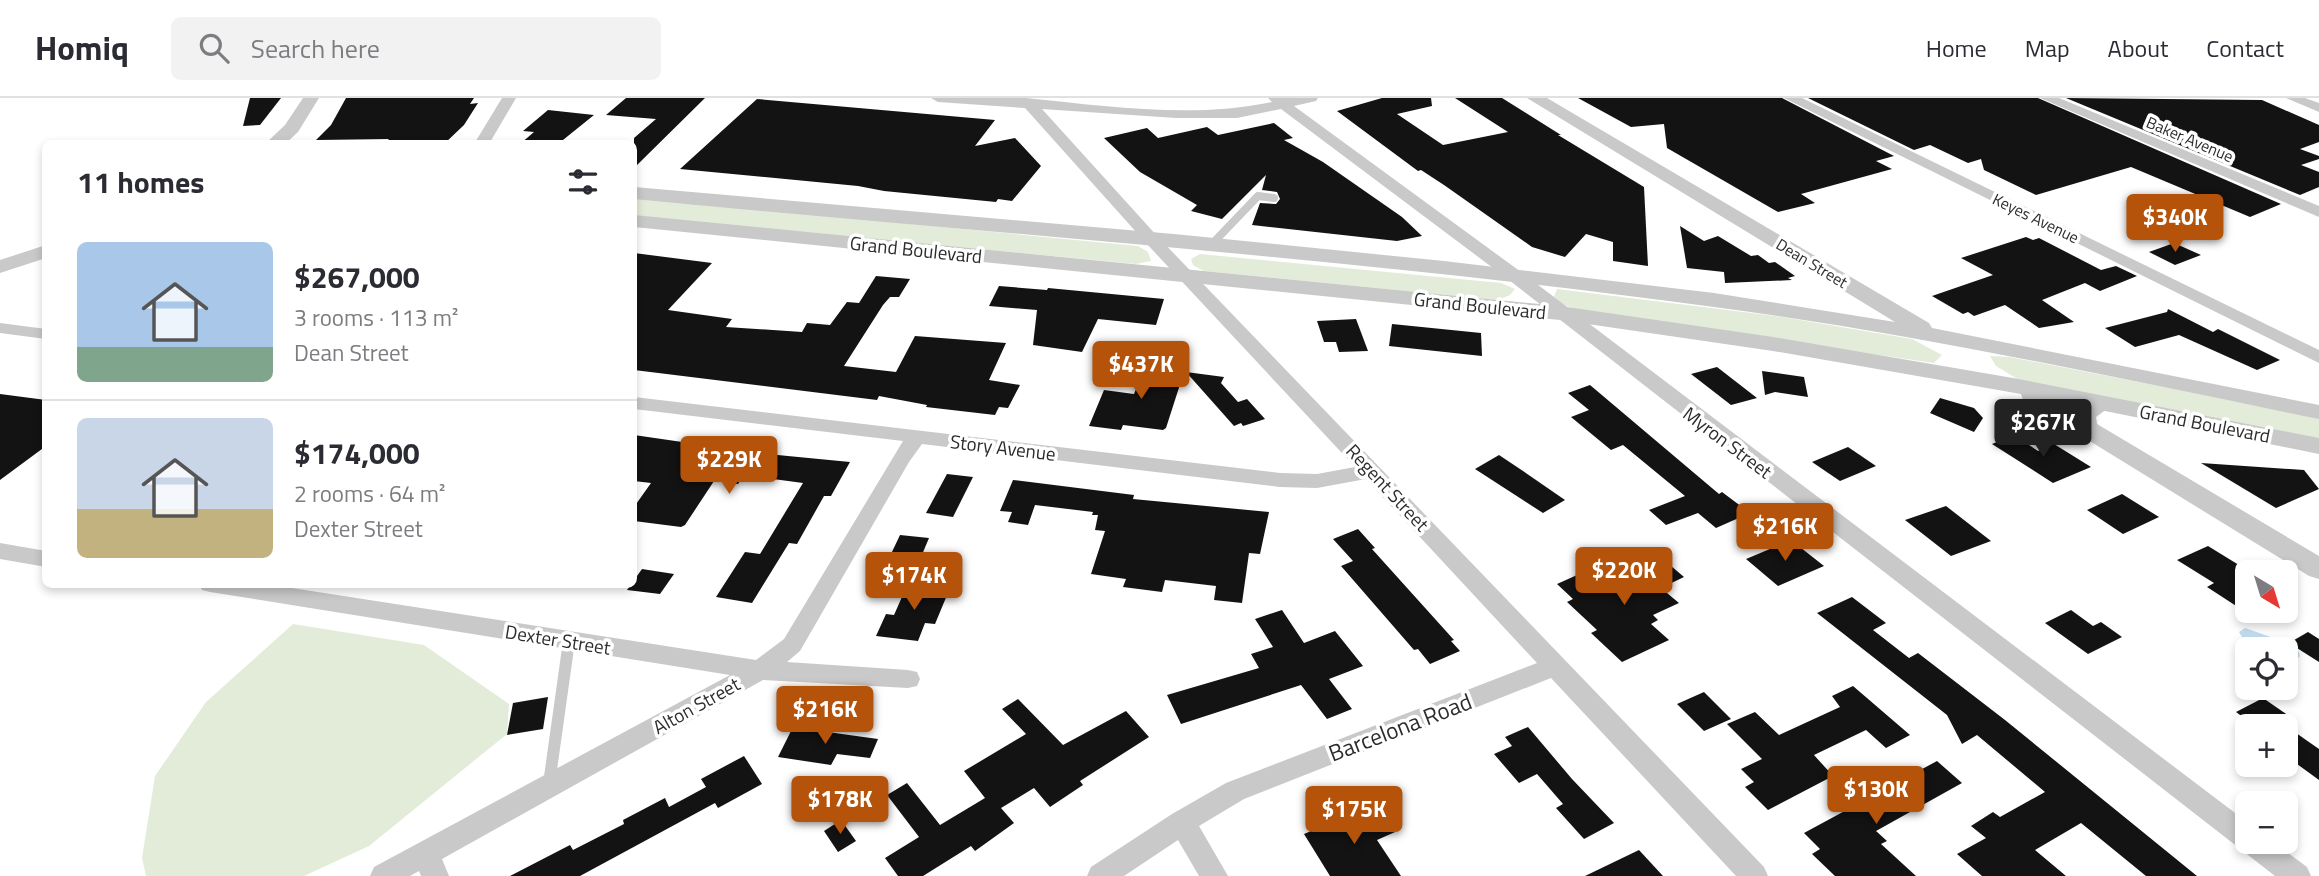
<!DOCTYPE html>
<html lang="en">
<head>
<meta charset="utf-8">
<style>
  body { margin:0; font-family:"Titillium Web",sans-serif; background:#f2f2f3; color:#2b2b33; height:100vh; display:flex; flex-direction:column; font-size:26px; white-space:nowrap }
  * { box-sizing:border-box; margin:0 }
  p { font-size:23px; color:#7c7c81 }
  .icon { flex:none; width:38px; height:38px; fill:none; stroke:currentColor; stroke-width:2; stroke-linecap:round; stroke-linejoin:round }
  .map { position:relative; flex:1; overflow:hidden }
  .panel { position:absolute; left:42px; top:42px; width:595px; height:448px; display:flex; flex-direction:column; background:#fff; border-radius:10px; box-shadow:0 4px 10px #0003 }
  .panel>* { flex:none }
  .needle { width:46px; rotate:142deg }
  .tools { position:absolute; left:2235px; top:462px; display:grid; gap:14px }
  .tools a { display:grid; place-items:center; width:63px; height:63px; border-radius:10px; background:#fff; box-shadow:0 4px 10px #0003; font-size:35px }
  .price { position:absolute; translate:-50% -60px; padding:0 16px; border-radius:7px; background:#b45309; color:#fff; font-size:23px; line-height:46px; filter:drop-shadow(0 2px 4px #0008) }
  .price::after { content:''; position:absolute; left:50%; top:42px; width:21px; height:16px; margin-left:-10px; background:inherit; clip-path:polygon(0 0,100% 0,50% 100%) }
  .price.current { background:#222; color:#fff }
  ul { padding:0; list-style:none }
  li { display:flex; align-items:center; gap:21px; height:175px; padding:0 35px }
  li+li { border-top:2px solid #e1e1e2 }
  li span { display:grid; place-items:center; flex:none; width:196px; height:140px; border-radius:10px; color:#555 }
  li>.icon { margin-inline-start:auto }
  span .icon { width:84px; height:84px; fill:#fffc; stroke-width:1 }
  li b { font-size:30px }
  h2 { display:flex; justify-content:space-between; align-items:center; height:84px; padding:0 35px; font-size:30px }
  header { display:flex; align-items:center; gap:42px; box-sizing:border-box; height:98px; padding:0 35px; background:#fff; border-bottom:2px solid #e1e1e2 }
  header strong { font-size:33px }
  nav { display:flex; gap:38px; margin-inline-start:auto; font-size:24px }
  .search { width:490px; height:63px; background:#f2f2f3; display:flex; align-items:center; gap:18px; box-sizing:border-box; padding:0 24px; border-radius:10px; color:#7c7c81; font-size:26px }
  .map>svg:first-child { display:block }
  .green { fill:#e3ecd8 }
  .water { fill:#c2deee }
  .building { fill:#131313 }
  .lines { fill:none; stroke-linecap:round; stroke-linejoin:round }
  .service-far1 { stroke:#c9c9c9; stroke-width:8 }
  .service { stroke:#c9c9c9; stroke-width:12 }
  .minor { fill:#c9c9c9; fill-rule:evenodd }
  .tertiary { fill:#c9c9c9; fill-rule:evenodd }
  .labels { text-anchor:middle; dominant-baseline:central; stroke-width:7; stroke-linejoin:round; paint-order:stroke }
  .far-street-label { font-size:16px; fill:#2c2c2c; stroke:#fff }
  .street-label { font-size:19px; fill:#2c2c2c; stroke:#fff }
  .near-street-label { font-size:23px; fill:#2c2c2c; stroke:#fff }
</style>
</head>
<body>
<header>
<strong>Homiq</strong>
<div class="search"><svg class="icon" aria-label="search" viewBox="0 0 24 24"><circle cx="10" cy="10" r="6"/><path d="M15 15l6 6"/></svg>Search here</div>
<nav><a>Home</a><a>Map</a><a>About</a><a>Contact</a></nav>
</header>
<div class="map">
<svg width="2319" height="778" viewBox="0 0 2319 778">
  <rect width="100%" height="100%" fill="#fff"/>
  <g class="green">
    <polygon points="634,99 1138,148 1148,154 1151,163 1136,166 634,118"/>
    <polygon points="1200,156 1501,185 1515,191 1510,197 1498,202 1204,173 1193,167 1191,161"/>
    <polygon points="1557,191 1776,218 1912,241 1942,257 1934,265 1584,214 1564,207 1554,199"/>
    <polygon points="1990,258 2010,259 2319,319 2319,341 2019,282 1996,268"/>
    <polygon points="293,526 424,547 509,606 507,636 369,748 304,778 146,778 142,760 155,678 206,604"/>
  </g>
  <path class="water" d="M2245 530 2285 544 2299 554 2300 558 2297 561 2286 559V551C2269 551 2247 551 2239 534Z"/>
  <g class="building">
    <polygon points="250,0 281,0 260,27 243,28"/>
    <polygon points="346,0 474,0 470,6 478,5 464,27 444,46 384,46 389,41 316,42 331,27"/>
    <polygon points="626,0 705,0 634,70 634,40 656,21 606,17"/>
    <polygon points="1382,0 1431,0 1432,8 1397,16 1443,47 1508,34 1455,0 1502,0 1561,37 1558,37 1644,89 1648,168 1613,163 1613,144 1586,136 1565,159 1532,149 1444,87 1421,72 1418,73 1337,13"/>
    <polygon points="1578,0 1782,0 1894,58 1876,63 1892,71 1801,96 1815,105 1778,114 1667,50 1664,26 1631,29"/>
    <polygon points="1808,0 2038,0 2281,106 2250,119 2131,69 2036,97 1984,72 1981,61 1968,65 1930,47 1914,52"/>
    <polygon points="2066,0 2262,2 2319,27 2319,44 2300,51 2319,58 2319,61 2301,67 2319,74 2319,89 2300,97"/>
    <polygon points="757,1 995,22 975,48 1015,40 1041,68 1012,103 998,101 996,104 884,93 858,88 680,71"/>
    <polygon points="548,12 594,17 558,46 520,46 534,34 523,33"/>
    <polygon points="1274,25 1293,40 1284,42 1323,64 1402,119 1422,138 1397,143 1252,127 1260,105 1276,106 1280,101 1277,94 1262,92 1266,77 1222,121 1191,113 1197,107 1140,74 1104,40 1147,30 1158,40 1207,29 1218,37"/>
    <polygon points="1680,128 1704,143 1718,138 1751,158 1758,157 1769,165 1775,164 1795,178 1788,180 1792,182 1725,185 1724,174 1687,170"/>
    <polygon points="2026,139 2033,142 2039,140 2101,172 2116,168 2137,178 2100,193 2085,185 2042,202 2074,224 2039,230 2005,207 1974,218 1968,214 1963,216 1932,198 1993,177 1961,160"/>
    <polygon points="2174,145 2201,157 2175,167 2149,154"/>
    <polygon points="634,155 712,165 668,212 732,221 726,229 802,234 807,225 830,227 847,204 859,205 876,178 910,181 899,199 890,199 883,207 844,268 896,274 915,238 1006,245 989,282 1020,287 1008,310 999,309 995,317 926,309 927,307 879,298 877,302 634,272"/>
    <polygon points="999,188 1047,192 1048,190 1164,201 1156,227 1098,221 1082,254 1033,247 1037,212 989,208"/>
    <polygon points="2168,211 2213,234 2218,231 2280,262 2257,272 2179,237 2135,249 2105,230 2167,214"/>
    <polygon points="1356,221 1368,253 1339,254 1336,244 1324,244 1317,223"/>
    <polygon points="1392,226 1481,235 1482,258 1389,248"/>
    <polygon points="1148,262 1171,265 1168,272 1184,274 1166,330 1163,332 1123,327 1121,332 1089,328 1104,292 1134,296"/>
    <polygon points="1717,269 1757,300 1731,307 1691,276"/>
    <polygon points="1762,273 1804,279 1808,299 1775,294 1765,297"/>
    <polygon points="1186,274 1224,279 1221,285 1238,304 1247,301 1265,321 1243,328 1241,325 1234,328"/>
    <polygon points="1590,287 1719,396 1722,394 1750,415 1716,430 1698,415 1666,427 1649,412 1685,398 1623,347 1611,352 1571,319 1589,312 1568,295"/>
    <polygon points="0,296 46,302 46,348 0,382"/>
    <polygon points="1940,300 1974,310 1983,320 1974,334 1930,315"/>
    <polygon points="634,337 758,355 850,364 831,398 824,398 797,446 789,445 752,505 716,499 745,454 760,456 803,385 744,377 738,386 714,383 685,427 681,429 634,423 634,409 651,385 634,383"/>
    <polygon points="2014,337 2038,353 2054,346 2091,369 2053,385 1992,346"/>
    <polygon points="1848,349 1876,368 1840,383 1812,364"/>
    <polygon points="1499,357 1523,373 1565,402 1543,415 1475,371"/>
    <polygon points="2201,365 2304,372 2319,391 2276,410"/>
    <polygon points="947,376 973,379 953,419 926,415"/>
    <polygon points="1013,382 1134,397 1133,401 1269,414 1260,456 1249,455 1242,505 1214,502 1216,488 1165,482 1162,494 1123,489 1126,481 1091,476 1105,433 1095,432 1098,417 1092,417 1093,414 1035,407 1028,427 1008,424 1012,414 1000,413"/>
    <polygon points="2122,396 2159,419 2123,436 2087,412"/>
    <polygon points="1946,408 1991,443 1951,458 1905,422"/>
    <polygon points="1358,431 1375,450 1372,451 1454,542 1451,543 1460,553 1430,566 1418,551 1414,552 1341,468 1353,463 1333,441"/>
    <polygon points="900,437 929,440 921,459 891,456"/>
    <polygon points="1791,442 1824,468 1778,488 1746,461"/>
    <polygon points="2208,448 2247,472 2247,515 2207,489 2214,485 2177,462"/>
    <polygon points="1664,462 1684,479 1661,490 1679,505 1653,517 1658,522 1651,526 1669,542 1622,564 1591,535 1597,532 1567,504 1573,501 1557,486 1595,469 1612,484"/>
    <polygon points="642,471 674,476 660,496 627,492"/>
    <polygon points="909,483 950,490 935,526 925,525 918,543 876,538 886,516 894,517"/>
    <polygon points="1852,499 1886,525 1873,532 1909,560 1918,555 2005,622 2197,778 2146,778 2081,725 2035,752 2066,778 1982,778 1957,756 1986,740 1971,728 1993,714 2000,719 2045,694 1977,637 1962,646 1947,617 1817,515"/>
    <polygon points="1282,512 1304,545 1335,533 1363,568 1329,581 1352,611 1327,621 1301,587 1181,626 1167,597 1259,570 1251,556 1273,549 1255,521"/>
    <polygon points="2071,512 2093,528 2101,524 2122,539 2088,556 2045,525"/>
    <polygon points="2308,534 2319,541 2319,564 2289,545"/>
    <polygon points="1853,588 1910,637 1886,650 1866,632 1814,657 1833,678 1768,712 1745,689 1754,684 1741,671 1762,661 1727,626 1755,614 1779,637 1840,609 1832,598"/>
    <polygon points="1704,594 1731,621 1704,633 1677,606"/>
    <polygon points="548,599 543,631 507,637 513,605"/>
    <polygon points="2263,600 2292,620 2276,628 2255,628 2236,614"/>
    <polygon points="1018,601 1063,647 1126,613 1149,639 1080,683 1083,687 1050,709 1034,690 1001,710 1014,725 975,753 971,748 923,778 898,778 885,760 919,739 887,697 907,685 940,727 985,700 964,673 1026,636 1002,611"/>
    <polygon points="2286,628 2319,651 2319,682 2286,658"/>
    <polygon points="793,629 813,632 878,641 870,660 837,656 831,667 778,659"/>
    <polygon points="1528,629 1572,681 1614,725 1584,741 1556,710 1563,706 1537,676 1519,685 1494,656 1512,648 1505,639"/>
    <polygon points="744,658 762,686 718,710 715,705 580,778 510,778 570,747 573,752 624,726 623,722 665,700 669,709 706,689 701,681"/>
    <polygon points="1937,663 1962,685 1876,733 1887,743 1881,746 1916,778 1835,778 1812,756 1820,751 1804,735"/>
    <polygon points="1378,710 1395,734 1377,742 1401,778 1330,778 1304,736 1347,718"/>
    <polygon points="841,722 856,743 838,754 824,733"/>
    <polygon points="1639,752 1663,778 1585,778"/>
  </g>
  <g class="lines">
    <polyline class="service-far1" points="1210,148 1258,98 1274,100"/>
    <polyline class="service" points="549,686 569,543"/>
    <g class="minor">
      <polygon points="502,0 516,0 489,46 474,46"/>
      <path d="M931 0C962 0 998 0 1026 0 1105 8 1193 21 1272 4L1268 0H1318L1316 3 1294 8 1521 174 2247 724V744H2273L2307 769 2311 778H2275L1509 182 1281 11 1237 20H1176L1042 11 1158 139 1764 769 1768 778H1736L1551 580 1244 701 1199 728 1228 778H1199L1178 742 1124 778H1087L1091 769 1172 716 1226 685 1537 565 1366 381 1317 390 1280 389 922 346 909 364 800 553 787 564 908 572 917 574 920 581 917 588 908 590 763 582 442 761 449 778H421L419 773 410 778H370L374 769 730 577 210 494 202 492 199 486H266L756 562 784 541 903 343 634 311V299L1280 375 1317 376 1355 369 1146 145 1025 10 938 4Z"/>
      <polygon points="1784,0 1802,0 2319,252 2319,265"/>
      <polygon points="2040,0 2059,0 2319,108 2319,119"/>
      <polygon points="2286,0 2305,0 2319,5 2319,14"/>
      <polygon points="0,225 46,231 46,241 0,235"/>
      <polygon points="2105,299 2115,305 2096,319 2098,331 2095,335 2081,335 2076,319 2085,307"/>
      <polygon points="0,445 46,453 46,469 0,461"/>
    </g>
    <g class="tertiary">
      <polygon points="303,0 319,0 298,34 285,46 265,46 285,27"/>
      <path d="M1527 0H1547L1929 225 1932 230 2319 307V321C2118 280 1917 236 1714 209 1355 160 994 136 634 101V89L1174 136 1444 163 1714 195 1895 224Z"/>
      <polygon points="634,117 1560,208 1773,239 2013,280 2319,340 2319,356 2060,304 2319,458 2319,481 2309,478 2023,302 2021,296 1773,253 1560,222 634,129"/>
      <polygon points="46,147 46,160 0,175 0,162"/>
    </g>
  </g>
  <g class="labels">
    <g class="far-street-label">
      <text transform="translate(2190 41) rotate(23)">Baker Avenue</text>
      <text transform="translate(2036 120) rotate(26)">Keyes Avenue</text>
      <text transform="translate(1812 165) rotate(31)">Dean Street</text>
    </g>
    <g class="street-label">
      <text transform="translate(916 151) rotate(6)">Grand Boulevard</text>
      <text transform="translate(1480 207) rotate(6)">Grand Boulevard</text>
      <text transform="translate(2205 325) rotate(11)">Grand Boulevard</text>
      <text transform="translate(1728 344) rotate(37)">Myron Street</text>
      <text transform="translate(1003 349) rotate(7)">Story Avenue</text>
      <text transform="translate(1388 389) rotate(47)">Regent Street</text>
      <text transform="translate(558 541) rotate(9)">Dexter Street</text>
      <text transform="translate(696 607) rotate(-29)">Alton Street</text>
    </g>
    <g class="near-street-label">
      <text transform="translate(1400 629) rotate(-21)">Barcelona Road</text>
    </g>
  </g>
</svg>
<div class="tools">
<a><svg class="needle" viewBox="-14 -14 28 28"><path d="M0-13l5 13h-10z" fill="#e53935"/><path d="M0 13l5-13h-10z" fill="#7c7c81"/></svg></a>
<a><svg class="icon" aria-label="locate" viewBox="0 0 24 24"><circle cx="12" cy="12" r="6"/><path d="M12 2v4M12 18v4M2 12h4M18 12h4"/></svg></a>
<a>+</a>
<a>−</a>
</div>
<b class="price" style="left:2175px;top:156px">$340K</b>
<b class="price" style="left:1141px;top:303px">$437K</b>
<b class="price current" style="left:2043px;top:361px">$267K</b>
<b class="price" style="left:729px;top:398px">$229K</b>
<b class="price" style="left:1785px;top:465px">$216K</b>
<b class="price" style="left:1624px;top:509px">$220K</b>
<b class="price" style="left:914px;top:514px">$174K</b>
<b class="price" style="left:825px;top:648px">$216K</b>
<b class="price" style="left:1876px;top:728px">$130K</b>
<b class="price" style="left:840px;top:738px">$178K</b>
<b class="price" style="left:1354px;top:748px">$175K</b>
<section class="panel">
<h2>11 homes<svg class="icon" aria-label="filters" viewBox="0 0 24 24"><path d="M4 7h16M4 17h16"/><circle cx="9" cy="7" r="2"/><circle cx="15" cy="17" r="2"/></svg></h2>
<ul>
<li><span style="background:linear-gradient(#a9c7e8 75%,#7fa58c 0)"><svg class="icon" aria-label="home" viewBox="0 0 24 24"><path d="M3 11l9-7 9 7M6 9v11h12V9"/></svg></span><div><b>$267,000</b><p>3 rooms · 113 m²</p><p>Dean Street</p></div></li>
<li><span style="background:linear-gradient(#c9d6e8 65%,#c2b280 0)"><svg class="icon" aria-label="home" viewBox="0 0 24 24"><path d="M3 11l9-7 9 7M6 9v11h12V9"/></svg></span><div><b>$174,000</b><p>2 rooms · 64 m²</p><p>Dexter Street</p></div></li>
</ul>
</section>
</div>
</body>
</html>
